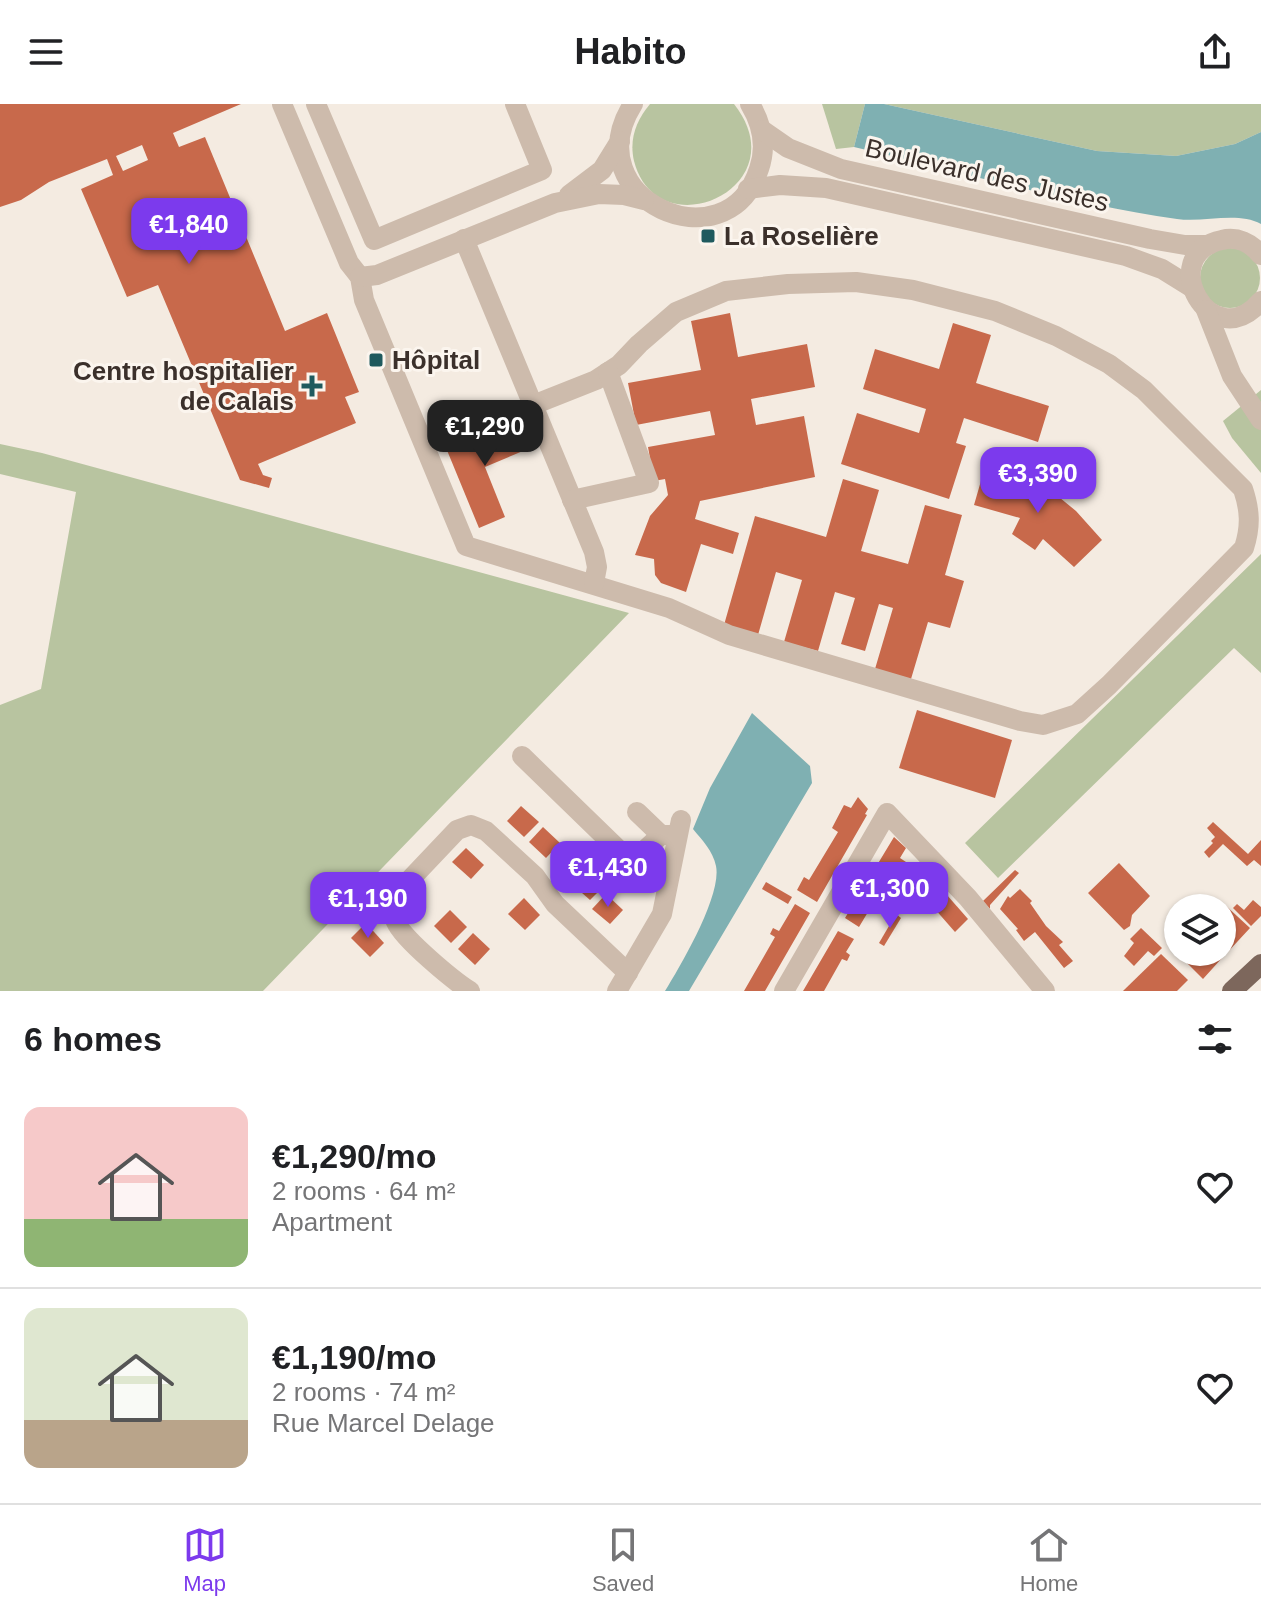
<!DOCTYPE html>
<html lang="en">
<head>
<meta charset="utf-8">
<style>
  body { margin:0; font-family:Arial,sans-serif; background:#f2f2f2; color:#202124; height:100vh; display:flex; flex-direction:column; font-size:30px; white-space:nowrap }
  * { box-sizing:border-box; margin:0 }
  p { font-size:26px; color:#757577 }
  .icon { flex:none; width:44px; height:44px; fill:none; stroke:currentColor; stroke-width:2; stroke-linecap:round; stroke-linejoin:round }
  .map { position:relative; height:887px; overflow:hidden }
  .panel { display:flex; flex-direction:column; background:#fff; flex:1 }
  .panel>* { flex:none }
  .controls { position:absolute; left:1164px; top:790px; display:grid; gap:16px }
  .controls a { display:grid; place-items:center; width:72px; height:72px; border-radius:50%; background:#fff; box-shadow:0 2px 6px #0004; font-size:40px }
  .price { position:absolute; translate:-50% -68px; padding:0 18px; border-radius:16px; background:#7c3aed; color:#fff; font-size:26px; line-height:52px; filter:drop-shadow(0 2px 4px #0008) }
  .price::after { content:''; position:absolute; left:50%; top:48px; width:24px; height:18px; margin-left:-12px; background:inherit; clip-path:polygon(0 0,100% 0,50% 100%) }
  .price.current { background:#222; color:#fff }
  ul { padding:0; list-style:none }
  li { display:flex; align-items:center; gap:24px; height:200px; padding:0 24px }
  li+li { border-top:2px solid #e0e0e0 }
  li span { display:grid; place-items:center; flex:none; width:224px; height:160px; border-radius:16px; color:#555 }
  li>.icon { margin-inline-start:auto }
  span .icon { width:96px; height:96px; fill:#fffc; stroke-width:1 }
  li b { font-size:34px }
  h2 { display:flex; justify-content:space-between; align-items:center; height:96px; padding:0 24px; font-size:34px }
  header { display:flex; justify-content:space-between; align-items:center; height:104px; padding:0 24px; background:#fff; font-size:36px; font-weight:600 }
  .tabs { display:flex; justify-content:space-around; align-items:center; height:112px; border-top:2px solid #e0e0e0; background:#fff; font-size:22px; color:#757577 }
  .tabs a { display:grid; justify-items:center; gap:4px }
  .tabs .current { color:#7c3aed }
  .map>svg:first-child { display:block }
  .green { fill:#b8c4a0 }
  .water { fill:#7fb0b2 }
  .building { fill:#c8694b; fill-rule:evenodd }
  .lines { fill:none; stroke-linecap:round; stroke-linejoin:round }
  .minor { stroke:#cdbbac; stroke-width:20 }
  .major { stroke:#7d675c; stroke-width:20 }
  .poi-dot { fill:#1f5a5e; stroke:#fbf5ee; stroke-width:3 }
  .labels { text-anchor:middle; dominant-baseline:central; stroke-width:6; stroke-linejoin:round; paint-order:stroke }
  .street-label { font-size:26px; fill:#3b302b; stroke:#fbf5ee }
  .poi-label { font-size:26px; font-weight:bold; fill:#3b302b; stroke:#fbf5ee; text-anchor:start }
</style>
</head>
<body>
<header><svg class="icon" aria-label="menu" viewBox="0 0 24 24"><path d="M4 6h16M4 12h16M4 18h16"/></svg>Habito<svg class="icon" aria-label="share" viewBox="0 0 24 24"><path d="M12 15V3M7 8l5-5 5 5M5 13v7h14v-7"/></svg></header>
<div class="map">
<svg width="1261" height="887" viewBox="0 0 1261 887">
  <rect width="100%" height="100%" fill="#f4ebe1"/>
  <g class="green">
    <path d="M650 0H734C800 84 657 147 634 57 629 35 636 17 650 0Z"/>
    <polygon points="822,0 865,0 854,43 836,45"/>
    <polygon points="884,0 1261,0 1261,28 1235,40 1176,52 1097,47"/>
    <circle cx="1230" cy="174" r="30"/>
    <polygon points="1261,286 1261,369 1232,334 1223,317"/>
    <polygon points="0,340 42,349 629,509 263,887 0,887 0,601 41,585 76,388 0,370"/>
    <polygon points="1261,450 1261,569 1234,544 998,774 965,739"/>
  </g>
  <g class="water">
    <path d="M865 0H884L1097 47 1176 52 1235 40 1261 28V120C1237 107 1204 119 1177 115 1068 99 961 68 854 43Z"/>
    <path d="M752 609 810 662 812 679 689 887H665C681 861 722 791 716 762 713 747 702 736 693 725L710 684Z"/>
  </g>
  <g class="building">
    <path d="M0 0H241L173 29 179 43 205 33 285 227 327 209 359 288 345 293 356 319 258 360 263 371 272 374 269 384 240 376 158 181 127 193 81 85 113 71 107 55 49 78 21 96 0 103ZM142 41 148 56 123 67 116 52Z"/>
    <polygon points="730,209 738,253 807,240 815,283 751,295 756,321 804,312 815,373 700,397 695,415 739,429 733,450 701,440 686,488 661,479 655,471 654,455 635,451 650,412 668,391 665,375 654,377 648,343 715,331 710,307 636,321 628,279 701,266 691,217"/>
    <polygon points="953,219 991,231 976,279 1049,302 1038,338 964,314 956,339 966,342 949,395 841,360 857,309 919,329 926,305 863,285 875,245 939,265"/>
    <polygon points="519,317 530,344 485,363 505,413 479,424 444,339 455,335 458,343"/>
    <polygon points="985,363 1028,377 1054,389 1076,407 1102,436 1074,463 1043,435 1035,446 1012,430 1020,414 974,401"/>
    <polygon points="843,375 879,386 861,447 908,460 925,401 962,411 945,471 964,477 950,524 928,518 911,575 875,565 893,504 879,500 865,547 841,540 855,494 835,488 818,547 784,538 802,476 776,468 758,531 724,521 755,412 826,433"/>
    <polygon points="917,606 1012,636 995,694 899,664"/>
    <polygon points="858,693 868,705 865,710 867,711 817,798 797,786 804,773 809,776 838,728 832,724 844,701 851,704"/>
    <polygon points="521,702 539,718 524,733 507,717"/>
    <polygon points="1213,718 1248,750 1261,736 1261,762 1254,756 1247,762 1223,740 1209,754 1204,748 1213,739 1211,737 1215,733 1207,724"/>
    <polygon points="543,723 560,739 546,754 529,738"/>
    <polygon points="894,733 906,744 900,754 906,758 898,772 891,768 888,773 894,777 877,799 874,798 859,823 845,814"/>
    <polygon points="466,744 484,761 471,775 452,758"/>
    <polygon points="565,745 582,761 568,775 551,760"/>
    <polygon points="1119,759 1150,792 1132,811 1130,822 1124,826 1088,789"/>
    <polygon points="587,766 604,782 590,796 573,781"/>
    <polygon points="925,766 968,815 955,828 920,788"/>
    <polygon points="1015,766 1019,769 990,801 990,805 983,797"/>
    <polygon points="766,778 792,793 788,800 762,785"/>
    <polygon points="1020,785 1032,797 1030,799 1046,822 1063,838 1059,841 1073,857 1064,864 1035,828 1024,837 1016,826 1018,825 1000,805 1008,792 1010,794"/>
    <polygon points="606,790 623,806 610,820 592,805"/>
    <polygon points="524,794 540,811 525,826 508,810"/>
    <polygon points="1253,796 1261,803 1261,812 1251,822 1233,804 1237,800 1244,806"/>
    <polygon points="795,800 810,809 765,887 744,887 775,833 770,830 773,824 779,827"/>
    <polygon points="1224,800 1250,824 1225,851 1222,848 1222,804 1220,804"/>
    <polygon points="450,806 467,823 451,839 434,822"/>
    <polygon points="896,810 901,814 884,842 879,839"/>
    <polygon points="366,819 384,839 370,853 351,834"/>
    <polygon points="1141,824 1162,844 1154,852 1148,847 1134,862 1124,852 1134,839 1130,835"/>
    <polygon points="838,827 854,835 846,848 850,851 847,857 842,855 824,887 803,887"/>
    <polygon points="473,829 490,845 475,861 458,845"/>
    <polygon points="1203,848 1216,848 1222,854 1203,875 1184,856 1189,852 1194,857"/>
    <polygon points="1161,850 1188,876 1177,887 1123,887"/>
  </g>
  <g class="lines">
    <g class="minor">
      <path d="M282 0 349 159 360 173 364 196 466 442 669 504 729 531 1020 617 1043 621 1077 610 1109 581 1244 444C1251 422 1250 406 1243 385L1144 286 1109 260 1056 232 995 207 913 186 856 178 788 180 726 187 676 208 639 240 619 261 596 276 533 301"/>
      <polyline points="316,0 374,136 542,66 515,0"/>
      <path d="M633 0C573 95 727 164 759 65 767 42 762 20 750 0"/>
      <polyline points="762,26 788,44 841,65 1150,135 1185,141 1209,141"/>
      <polyline points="748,85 780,81 826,84 1126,152 1162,165 1191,183"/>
      <polyline points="569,91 602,66 620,37"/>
      <polyline points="464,135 594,448 597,463 594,479"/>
      <path d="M1261 151C1251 139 1237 132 1222 136 1154 150 1211 255 1261 197"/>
      <polyline points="360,173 377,171 555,99 599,90 624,91 644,96"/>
      <polyline points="1206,206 1232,272 1261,316"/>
      <polyline points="572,396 649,379 608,268"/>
      <polyline points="522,652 626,753 636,754 661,731"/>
      <polyline points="637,708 661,731 674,731"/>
      <path d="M470 887C454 877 403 835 396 818 390 805 394 793 403 783L457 726 471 721 486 727 535 772 555 800 628 869"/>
      <polyline points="617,887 662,810 681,716"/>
      <polyline points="784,887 887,709 968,794 1045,887"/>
    </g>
    <polyline class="major" points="1232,887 1261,860"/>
  </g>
  <g class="poi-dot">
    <rect x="700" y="124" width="16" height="16" rx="4"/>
    <rect x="368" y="248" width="16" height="16" rx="4"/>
    <path d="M308 270h8v8h8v8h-8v8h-8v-8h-8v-8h8z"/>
  </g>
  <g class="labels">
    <g class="street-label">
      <text transform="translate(987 71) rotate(13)">Boulevard des Justes</text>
    </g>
    <g class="poi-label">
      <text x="724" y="132">La Roselière</text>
      <text x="392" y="256">Hôpital</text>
      <text x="294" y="267" text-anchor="end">Centre hospitalier<tspan x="294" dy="30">de Calais</tspan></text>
    </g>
  </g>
</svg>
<div class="controls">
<a><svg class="icon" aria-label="layers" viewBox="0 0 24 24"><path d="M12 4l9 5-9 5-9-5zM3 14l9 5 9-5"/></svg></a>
</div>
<b class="price" style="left:189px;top:162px">€1,840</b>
<b class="price current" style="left:485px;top:364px">€1,290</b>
<b class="price" style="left:1038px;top:411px">€3,390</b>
<b class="price" style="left:608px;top:805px">€1,430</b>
<b class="price" style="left:890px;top:826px">€1,300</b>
<b class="price" style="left:368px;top:836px">€1,190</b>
</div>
<section class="panel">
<h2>6 homes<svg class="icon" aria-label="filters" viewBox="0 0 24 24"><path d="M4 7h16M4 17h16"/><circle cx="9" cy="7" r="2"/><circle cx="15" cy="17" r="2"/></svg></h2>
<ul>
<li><span style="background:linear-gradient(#f6c9c9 70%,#8fb573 0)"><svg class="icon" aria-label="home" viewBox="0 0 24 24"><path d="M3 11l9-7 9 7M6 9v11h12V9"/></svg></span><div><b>€1,290/mo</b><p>2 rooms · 64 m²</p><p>Apartment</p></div><svg class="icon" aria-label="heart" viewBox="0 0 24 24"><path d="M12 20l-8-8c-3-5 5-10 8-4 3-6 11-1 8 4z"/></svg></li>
<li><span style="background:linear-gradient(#dfe7d0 70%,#b9a48a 0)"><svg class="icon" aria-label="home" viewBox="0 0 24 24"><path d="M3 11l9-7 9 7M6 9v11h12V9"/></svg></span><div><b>€1,190/mo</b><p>2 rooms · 74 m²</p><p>Rue Marcel Delage</p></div><svg class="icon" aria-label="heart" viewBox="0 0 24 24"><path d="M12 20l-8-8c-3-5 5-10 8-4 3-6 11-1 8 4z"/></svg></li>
</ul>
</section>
<nav class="tabs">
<a class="current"><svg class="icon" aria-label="map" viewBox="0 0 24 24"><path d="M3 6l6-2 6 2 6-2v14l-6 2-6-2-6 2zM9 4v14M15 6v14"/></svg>Map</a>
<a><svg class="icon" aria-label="saved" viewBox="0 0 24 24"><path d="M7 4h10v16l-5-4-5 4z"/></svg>Saved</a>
<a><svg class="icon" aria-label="home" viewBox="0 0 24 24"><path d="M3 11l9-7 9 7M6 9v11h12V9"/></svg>Home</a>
</nav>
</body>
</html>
